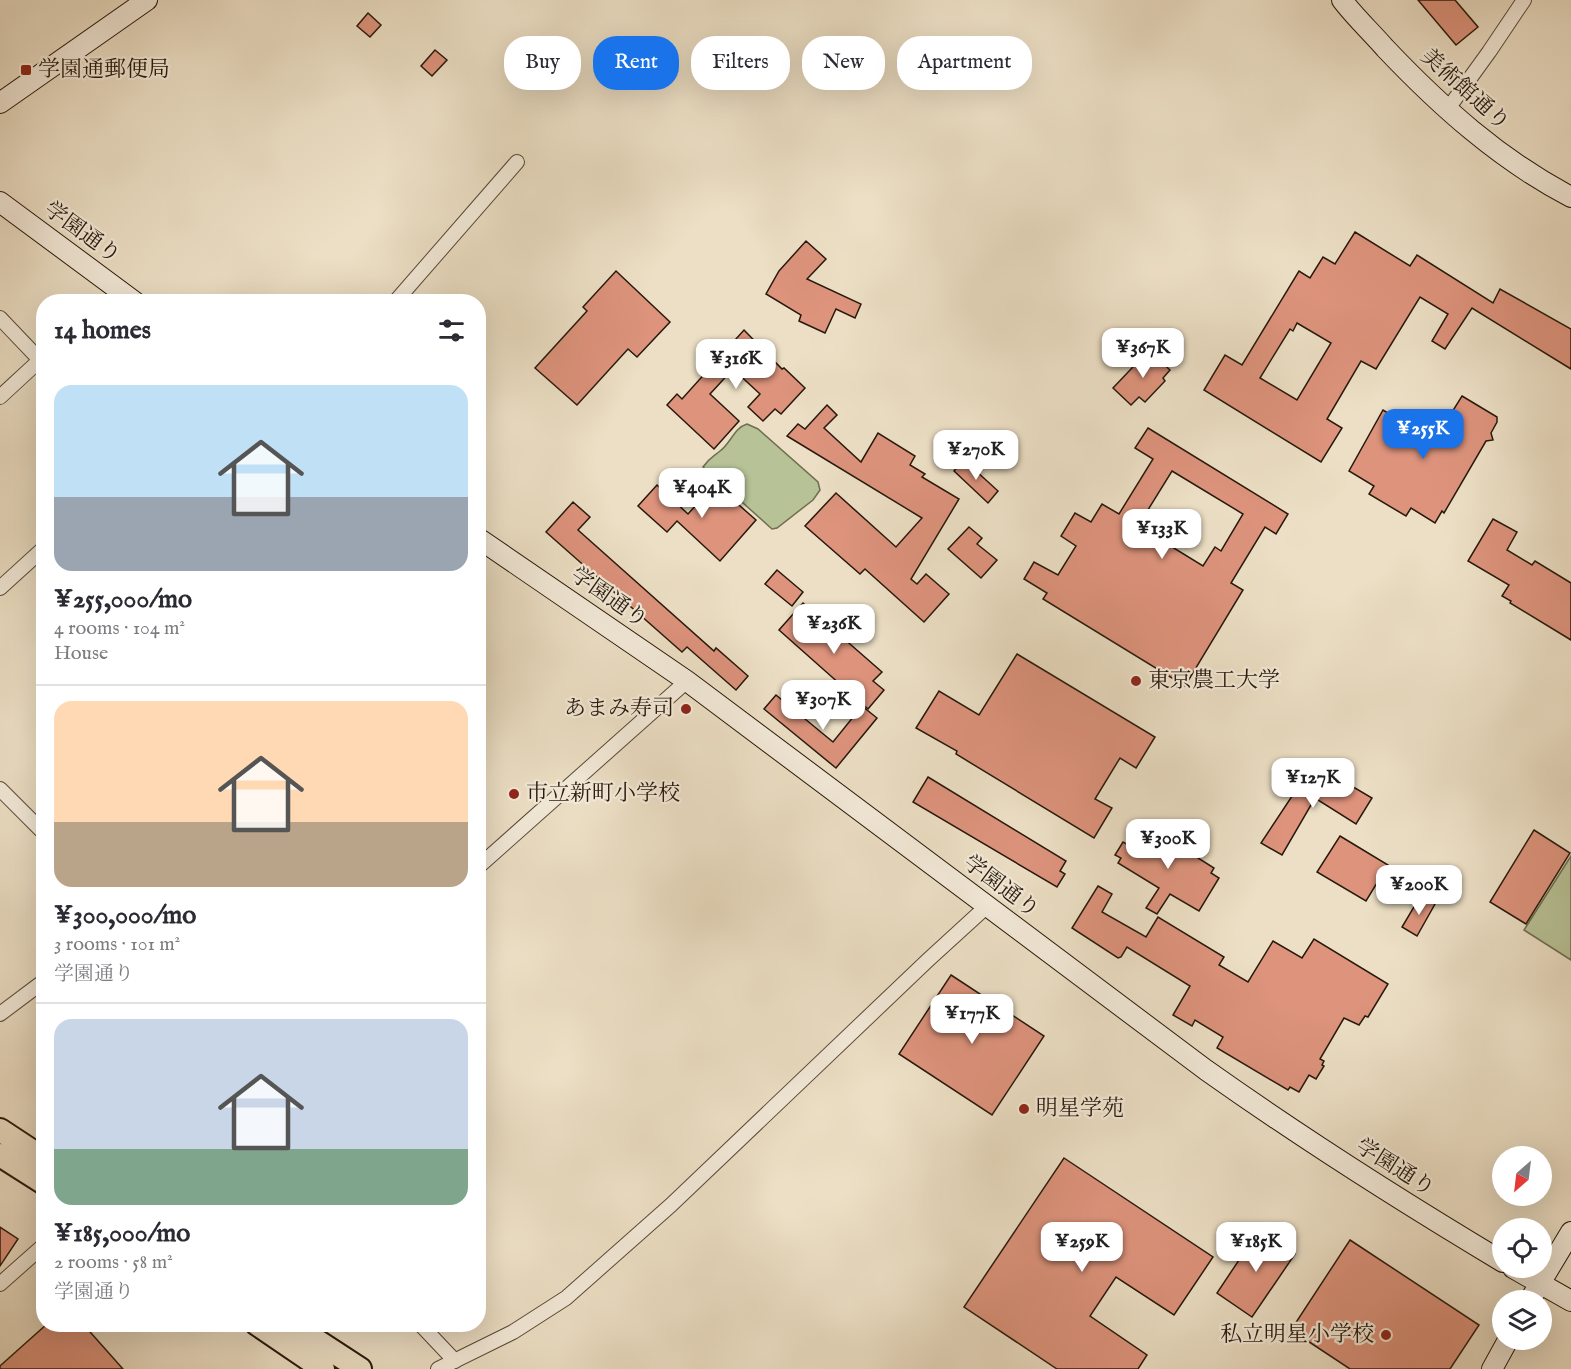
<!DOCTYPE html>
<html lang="en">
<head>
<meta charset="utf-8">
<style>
  body { margin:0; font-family:"IM FELL English","Noto Serif JP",serif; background:#f2f2f3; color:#2b2b33; height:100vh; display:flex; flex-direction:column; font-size:22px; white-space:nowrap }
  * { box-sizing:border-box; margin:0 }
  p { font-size:20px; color:#7c7c81 }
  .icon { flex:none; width:33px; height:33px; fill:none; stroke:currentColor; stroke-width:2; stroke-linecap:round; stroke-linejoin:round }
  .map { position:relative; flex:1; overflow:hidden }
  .side { position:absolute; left:36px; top:294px; width:450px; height:1038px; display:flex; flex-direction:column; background:#fff; border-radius:24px; box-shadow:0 6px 24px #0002 }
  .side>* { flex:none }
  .top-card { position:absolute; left:504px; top:36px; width:570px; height:54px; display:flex; gap:12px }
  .needle { width:39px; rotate:208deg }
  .buttons { position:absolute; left:1492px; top:1146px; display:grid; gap:12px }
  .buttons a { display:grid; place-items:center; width:60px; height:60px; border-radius:50%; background:#fff; box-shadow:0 6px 24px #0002; font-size:30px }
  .price { position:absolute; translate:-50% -51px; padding:0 14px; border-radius:12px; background:#fff; color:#222; font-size:20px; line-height:39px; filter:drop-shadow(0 2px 3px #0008) }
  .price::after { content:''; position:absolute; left:50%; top:36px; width:18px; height:14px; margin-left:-9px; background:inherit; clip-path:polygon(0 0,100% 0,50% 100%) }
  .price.active { background:#1a73e8; color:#fff }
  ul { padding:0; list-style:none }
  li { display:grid; align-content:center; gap:12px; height:318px; padding:0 18px }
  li+li { border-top:2px solid #e1e1e2 }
  li span { display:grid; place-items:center; height:186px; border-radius:18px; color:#555 }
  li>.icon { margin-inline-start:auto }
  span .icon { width:108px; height:108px; fill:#fffc; stroke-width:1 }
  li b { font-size:26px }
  h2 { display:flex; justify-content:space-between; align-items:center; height:72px; padding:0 18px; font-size:26px }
  .chip { padding:0 21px; border-radius:24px; background:#fff; box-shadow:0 6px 24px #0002; font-size:21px; line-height:54px }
  .chip.active { background:#1a73e8; color:#fff }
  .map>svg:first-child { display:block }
  .green { fill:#b7c296; stroke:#6f6e51; stroke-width:1.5 }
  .building { fill:#dd937c; stroke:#27190c; stroke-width:1.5; fill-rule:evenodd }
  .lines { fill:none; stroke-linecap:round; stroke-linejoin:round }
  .street-casing { stroke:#584a3a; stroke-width:16 }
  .secondary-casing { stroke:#27190c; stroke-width:22 }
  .primary-casing { stroke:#27190c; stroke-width:26 }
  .street { stroke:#f3ead9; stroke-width:14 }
  .secondary { stroke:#f3ead9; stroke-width:20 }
  .primary { stroke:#ecdfc5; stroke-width:22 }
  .poi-dot { fill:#8f2418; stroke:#f3ead9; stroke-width:2 }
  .labels { text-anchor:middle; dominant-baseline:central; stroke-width:4.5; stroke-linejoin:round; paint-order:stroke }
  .poi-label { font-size:22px; fill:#27190c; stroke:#f3ead9; text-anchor:start }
  .street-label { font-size:22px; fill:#27190c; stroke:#f3ead9 }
</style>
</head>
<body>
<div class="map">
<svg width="1571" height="1369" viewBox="0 0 1571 1369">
  <rect width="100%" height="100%" fill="#ecdfc5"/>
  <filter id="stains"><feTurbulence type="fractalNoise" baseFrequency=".00333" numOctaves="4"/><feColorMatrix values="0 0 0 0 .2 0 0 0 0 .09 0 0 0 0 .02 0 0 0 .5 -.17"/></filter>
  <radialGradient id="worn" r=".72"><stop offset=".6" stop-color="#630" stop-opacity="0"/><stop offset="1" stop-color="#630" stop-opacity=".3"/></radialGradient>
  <g class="green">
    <path d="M747 424 758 429 818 482 820 490 813 500 777 528 772 529 703 467C709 458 713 457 720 451 731 443 734 428 747 424Z"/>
    <polygon points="1571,856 1571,960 1524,930"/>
  </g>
  <g class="building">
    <polygon points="1418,0 1455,0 1478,27 1456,45"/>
    <polygon points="368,13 381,25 370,37 357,26"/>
    <polygon points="435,50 447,60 432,76 421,66"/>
    <path d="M1355 232 1410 266 1417 255 1493 303 1500 289 1571 329V369L1472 308 1445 349 1432 341 1448 314 1420 297 1376 369 1361 361 1327 419 1342 428 1321 462 1204 390 1225 355 1242 365 1299 271 1310 278 1323 257 1335 264ZM1297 323 1331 343 1297 400 1260 378 1290 329 1293 331Z"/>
    <polygon points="806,241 826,259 807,279 861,304 855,318 836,309 825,333 799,321 801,315 766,294 779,271"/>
    <polygon points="616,271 670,322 637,357 628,349 577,405 535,368 587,311 583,307"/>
    <polygon points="744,330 782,369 784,368 805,388 781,414 775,409 763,421 748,407 760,394 733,369 710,394 739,421 714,449 667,405 677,394 682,399"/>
    <polygon points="1149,350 1170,370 1163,378 1165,381 1145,402 1139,397 1131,405 1113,388"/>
    <polygon points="1462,396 1497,417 1497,422 1491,433 1493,440 1486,441 1444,513 1442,511 1435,523 1411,508 1406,516 1369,494 1374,486 1349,471 1383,410 1434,441"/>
    <polygon points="827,405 837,415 824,428 861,462 878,433 915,456 910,465 925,474 922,477 959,499 911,579 917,584 926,574 949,594 924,622 865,569 860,574 805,526 836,493 896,547 922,518 787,436 798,424 805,429"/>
    <path d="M1148 428 1288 514 1276 534 1265 527 1231 583 1243 590 1185 686 1043 599 1047 593 1024 579 1034 562 1058 575 1076 546 1061 536 1075 513 1091 522 1102 504 1119 514 1153 459 1135 448ZM1172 471 1243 514 1221 551 1215 547 1203 566 1138 526Z"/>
    <polygon points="964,460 998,491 988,503 954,471"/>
    <polygon points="715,484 756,520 720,561 677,521 667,532 638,506 657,485 688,514"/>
    <polygon points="573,502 590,517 578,530 714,651 716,648 748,676 736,690 687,647 682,652 546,532"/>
    <polygon points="1493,519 1517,532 1507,550 1532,565 1535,561 1571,583 1571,640 1510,603 1511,601 1502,596 1509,585 1468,561"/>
    <polygon points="969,527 982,538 977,544 997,560 981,578 948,549"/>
    <polygon points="777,570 803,592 792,606 765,584"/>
    <polygon points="803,603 882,672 873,681 884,690 868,709 779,630"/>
    <polygon points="1017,654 1155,737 1136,768 1120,758 1095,799 1112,808 1094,838 956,754 957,751 916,728 939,691 979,715"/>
    <polygon points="776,695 833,742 862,706 877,718 836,768 764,709"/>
    <polygon points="1308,772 1345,794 1350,785 1372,798 1356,824 1315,798 1282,855 1261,843"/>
    <polygon points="928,777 1066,861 1060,871 1065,874 1057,887 913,802"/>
    <polygon points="1139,827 1186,855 1192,845 1203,851 1198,858 1214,868 1211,873 1219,878 1199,911 1170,894 1157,914 1146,908 1159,888 1118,863 1121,858 1115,855 1123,842 1128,845"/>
    <polygon points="1534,830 1570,853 1526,924 1490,902"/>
    <polygon points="1340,836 1388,865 1366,901 1317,872"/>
    <polygon points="1098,886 1112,894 1102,912 1146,937 1158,917 1224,957 1219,965 1248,982 1273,941 1302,958 1314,939 1388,984 1368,1017 1365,1016 1359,1025 1344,1018 1320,1059 1324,1061 1322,1065 1324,1066 1316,1079 1309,1075 1299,1092 1290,1087 1288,1090 1217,1048 1223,1037 1195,1020 1192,1026 1173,1015 1190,986 1127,947 1121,957 1118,958 1072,928"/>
    <polygon points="1421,895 1435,904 1417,936 1402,927"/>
    <polygon points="951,975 1044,1036 992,1115 899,1054"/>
    <polygon points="1064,1158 1213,1257 1174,1315 1116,1277 1090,1316 1147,1355 1138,1369 1057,1369 964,1307"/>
    <polygon points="0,1227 18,1239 0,1266"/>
    <polygon points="1259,1230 1295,1254 1252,1317 1217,1293"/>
    <polygon points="1350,1240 1479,1325 1450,1369 1350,1369 1291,1330"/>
    <polygon points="47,1324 83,1324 123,1369 0,1369 0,1366"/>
  </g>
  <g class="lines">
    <g class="street-casing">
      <g id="street">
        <polyline points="1447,110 1489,52 1524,0"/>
        <polyline points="395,302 517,162"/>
        <polyline points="0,318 40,360 0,397"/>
        <polyline points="0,588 44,548"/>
        <polyline points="0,789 44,833"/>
        <polyline points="478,867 687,681"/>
        <polyline points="0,1014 44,981"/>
        <polyline points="0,1284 44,1245"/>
        <polyline points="420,1324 455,1361"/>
        <polyline points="438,1369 513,1332 566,1298 671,1205 928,960 986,907"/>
      </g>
    </g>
    <g class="secondary-casing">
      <g id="secondary">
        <path d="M1342 0C1355 17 1371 32 1385 48 1440 106 1500 160 1571 197"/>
        <polyline points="0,103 147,0"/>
        <polyline points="0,202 135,302"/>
        <path d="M478 538 687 681 1206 1070C1302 1138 1401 1201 1503 1262"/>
        <polyline points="1513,1268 1571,1301"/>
        <polyline points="1530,1300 1571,1232"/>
        <polyline points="1492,1369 1508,1340"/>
      </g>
    </g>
    <g class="primary-casing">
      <g id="primary">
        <polyline points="0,1130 44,1159"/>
        <polyline points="0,1155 44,1183"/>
        <polyline points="257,1324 323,1369"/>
        <polyline points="291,1324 360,1369"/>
      </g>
    </g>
    <use href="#street" class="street"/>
    <use href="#secondary" class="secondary"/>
    <use href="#primary" class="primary"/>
  </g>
  <g class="poi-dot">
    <rect x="20" y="64" width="12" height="12" rx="3"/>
    <circle cx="1136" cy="681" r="6"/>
    <circle cx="686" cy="709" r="6"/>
    <circle cx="514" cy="794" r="6"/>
    <circle cx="1024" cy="1109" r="6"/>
    <circle cx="1386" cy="1335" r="6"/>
  </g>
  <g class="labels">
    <g class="poi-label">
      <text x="38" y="70">学園通郵便局</text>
      <text x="1148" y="681">東京農工大学</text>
      <text x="674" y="709" text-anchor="end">あまみ寿司</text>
      <text x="526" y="794">市立新町小学校</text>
      <text x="1036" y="1109">明星学苑</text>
      <text x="1374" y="1335" text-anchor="end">私立明星小学校</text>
    </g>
    <g class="street-label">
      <text transform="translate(1465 90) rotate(42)">美術館通り</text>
      <text transform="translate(82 233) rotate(36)">学園通り</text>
      <text transform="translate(609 598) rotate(35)">学園通り</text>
      <text transform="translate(1001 887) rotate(37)">学園通り</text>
      <text transform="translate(1395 1168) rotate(32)">学園通り</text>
    </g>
  </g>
  <rect width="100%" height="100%" filter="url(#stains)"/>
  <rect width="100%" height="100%" fill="url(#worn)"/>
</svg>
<div class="buttons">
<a><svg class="needle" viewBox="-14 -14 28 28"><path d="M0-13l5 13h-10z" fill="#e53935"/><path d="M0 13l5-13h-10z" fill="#7c7c81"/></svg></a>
<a><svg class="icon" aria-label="locate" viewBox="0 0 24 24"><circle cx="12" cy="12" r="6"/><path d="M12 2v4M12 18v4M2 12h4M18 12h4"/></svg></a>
<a><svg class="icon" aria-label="layers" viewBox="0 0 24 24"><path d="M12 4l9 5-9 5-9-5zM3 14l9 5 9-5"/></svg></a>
</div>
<b class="price" style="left:1143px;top:379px">¥367K</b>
<b class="price" style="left:736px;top:390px">¥316K</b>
<b class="price active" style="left:1423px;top:460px">¥255K</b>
<b class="price" style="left:976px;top:481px">¥270K</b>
<b class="price" style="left:702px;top:519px">¥404K</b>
<b class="price" style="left:1162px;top:560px">¥133K</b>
<b class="price" style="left:834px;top:655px">¥236K</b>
<b class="price" style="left:823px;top:731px">¥307K</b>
<b class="price" style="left:1313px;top:809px">¥127K</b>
<b class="price" style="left:1168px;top:870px">¥300K</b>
<b class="price" style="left:1419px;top:916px">¥200K</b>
<b class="price" style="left:972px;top:1045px">¥177K</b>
<b class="price" style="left:1082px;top:1273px">¥259K</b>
<b class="price" style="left:1256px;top:1273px">¥185K</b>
<div class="top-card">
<a class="chip">Buy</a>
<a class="chip active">Rent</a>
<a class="chip">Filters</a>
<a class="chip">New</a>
<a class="chip">Apartment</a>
</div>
<section class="side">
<h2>14 homes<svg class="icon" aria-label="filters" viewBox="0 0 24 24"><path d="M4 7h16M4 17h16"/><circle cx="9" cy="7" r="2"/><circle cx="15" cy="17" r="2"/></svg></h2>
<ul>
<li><span style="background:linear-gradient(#bfe0f5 60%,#9aa5b1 0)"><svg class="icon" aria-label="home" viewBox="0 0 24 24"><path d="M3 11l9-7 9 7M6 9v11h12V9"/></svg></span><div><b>¥255,000/mo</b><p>4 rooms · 104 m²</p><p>House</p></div></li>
<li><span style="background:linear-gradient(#ffd9b3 65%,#b9a48a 0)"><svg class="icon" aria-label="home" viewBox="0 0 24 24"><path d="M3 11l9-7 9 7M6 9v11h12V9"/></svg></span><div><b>¥300,000/mo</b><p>3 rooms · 101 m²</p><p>学園通り</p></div></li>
<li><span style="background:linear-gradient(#c9d6e8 70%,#7fa58c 0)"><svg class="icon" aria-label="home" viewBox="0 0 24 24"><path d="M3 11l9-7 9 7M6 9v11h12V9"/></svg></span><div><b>¥185,000/mo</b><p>2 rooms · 58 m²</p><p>学園通り</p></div></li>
</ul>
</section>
</div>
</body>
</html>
